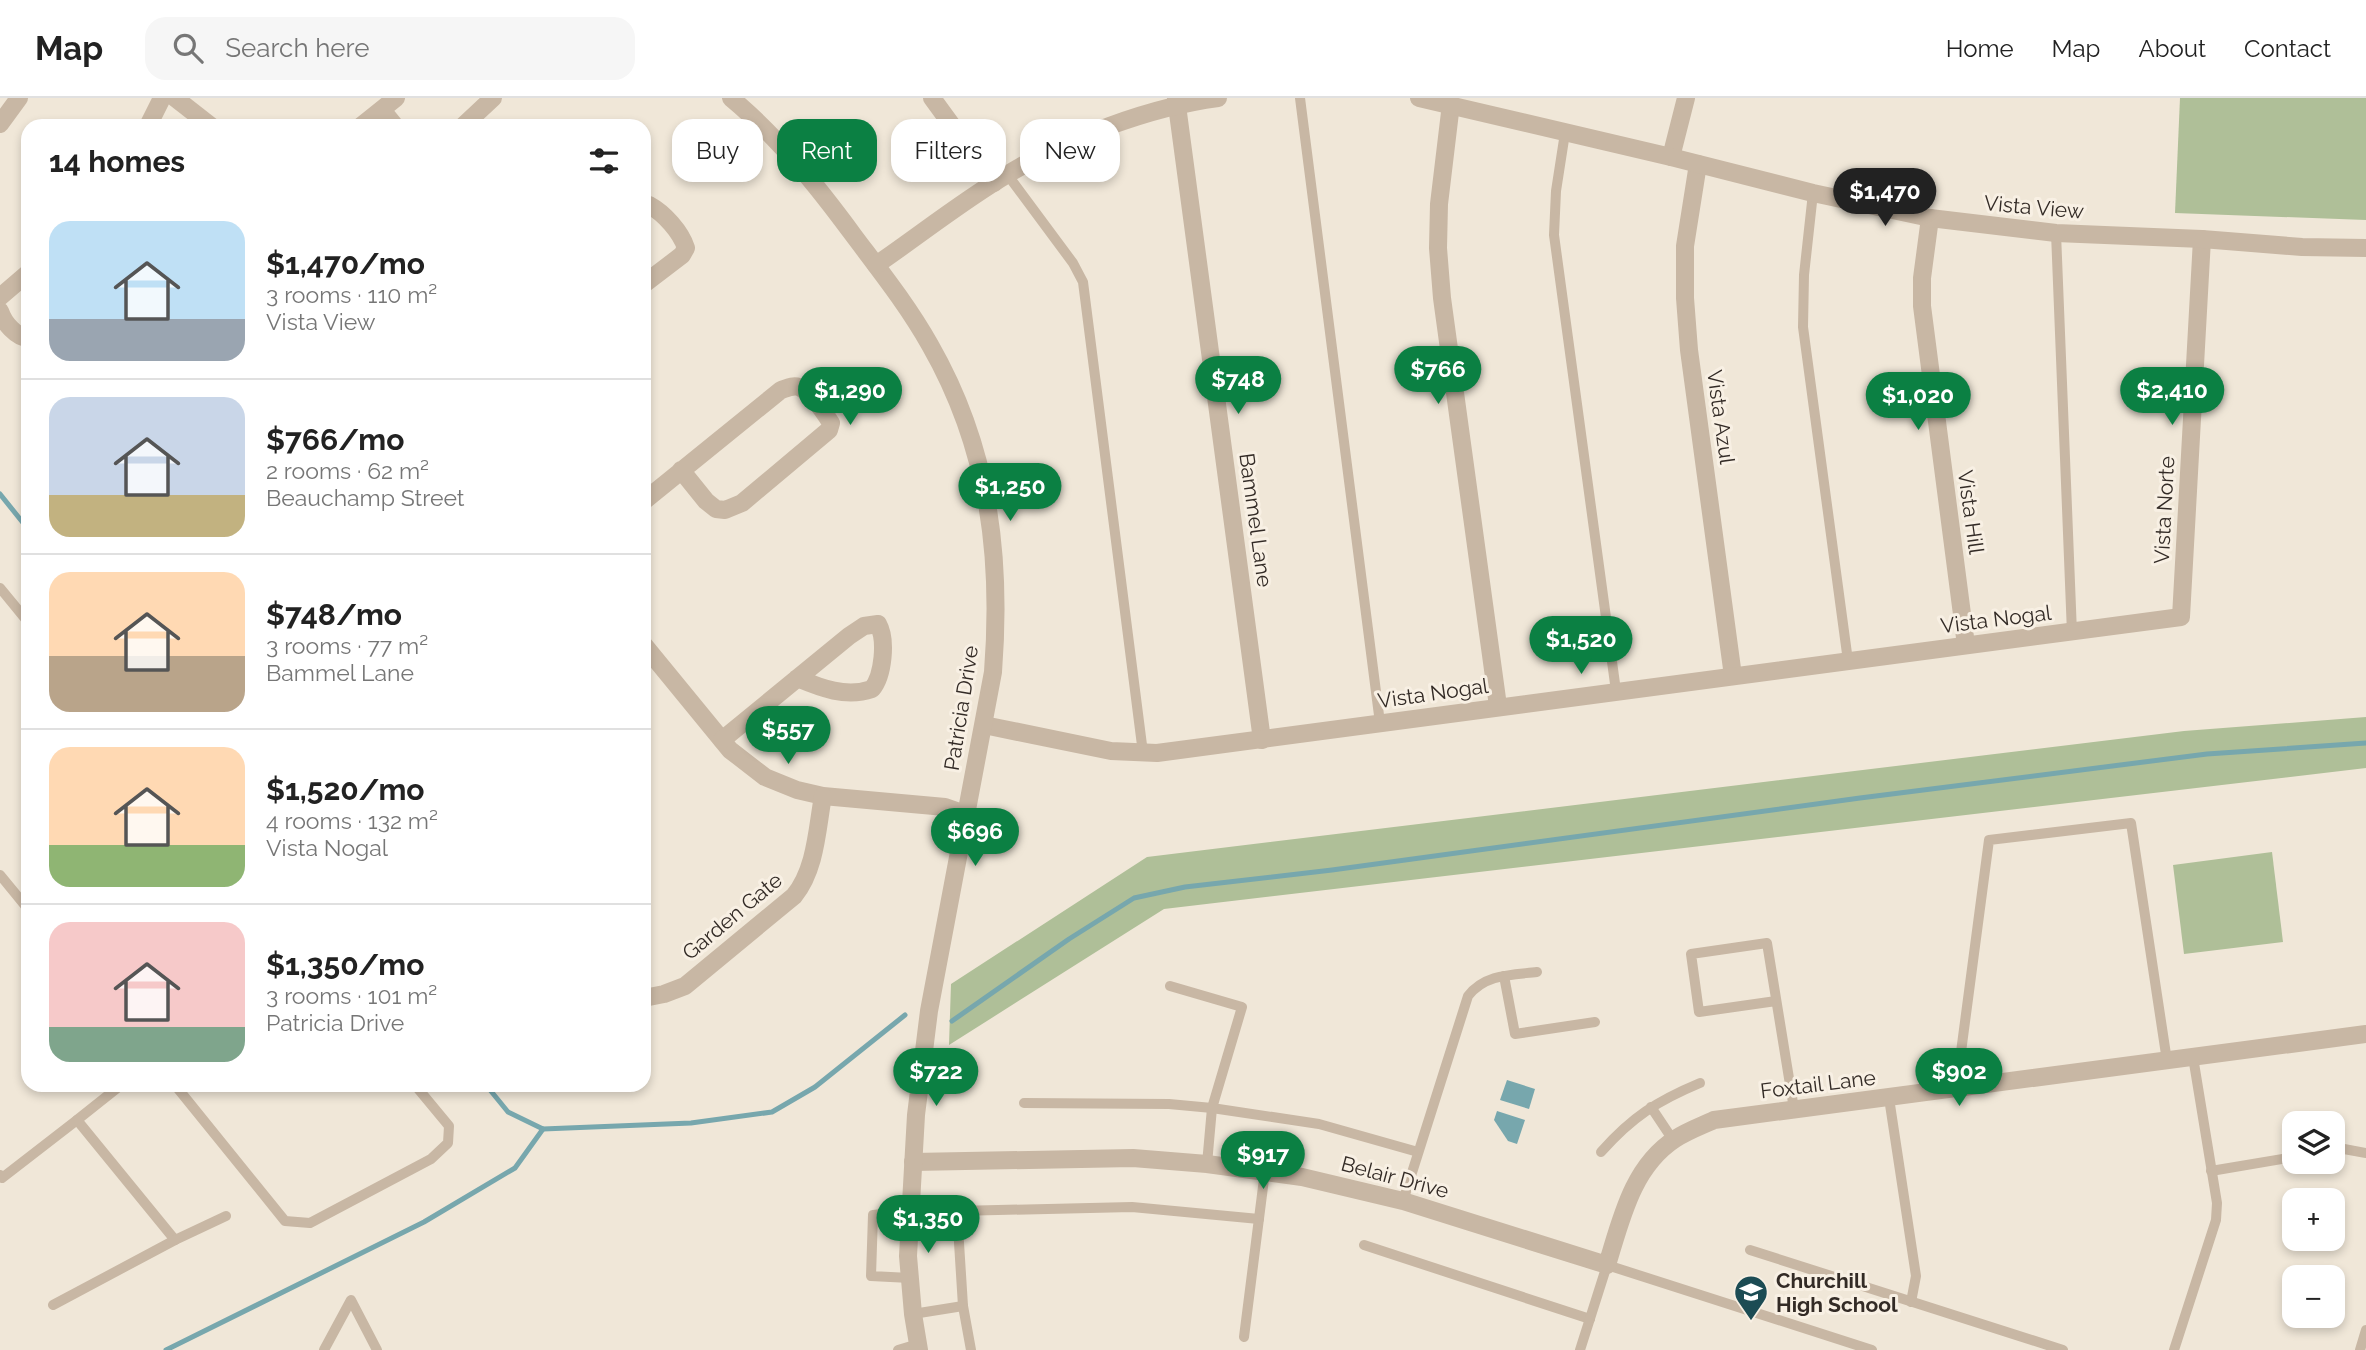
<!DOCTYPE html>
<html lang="en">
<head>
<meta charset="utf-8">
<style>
  body { margin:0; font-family:Raleway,sans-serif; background:#f6f6f6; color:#222; height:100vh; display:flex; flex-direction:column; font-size:26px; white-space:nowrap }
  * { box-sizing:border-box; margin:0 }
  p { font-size:23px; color:#767676 }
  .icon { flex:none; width:38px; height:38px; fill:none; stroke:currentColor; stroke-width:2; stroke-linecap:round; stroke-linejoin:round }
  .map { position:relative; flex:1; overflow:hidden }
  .details { position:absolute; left:21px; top:21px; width:630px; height:973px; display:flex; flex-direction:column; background:#fff; border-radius:21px; box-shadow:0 4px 10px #0003 }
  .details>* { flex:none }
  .hud { position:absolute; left:672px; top:21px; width:665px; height:63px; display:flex; gap:14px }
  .fabs { position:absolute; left:2282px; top:1013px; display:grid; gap:14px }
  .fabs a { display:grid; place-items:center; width:63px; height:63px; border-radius:14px; background:#fff; box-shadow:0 4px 10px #0003; font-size:35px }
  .price { position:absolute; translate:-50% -60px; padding:0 16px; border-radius:24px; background:#0b8043; color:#fff; font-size:23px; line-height:46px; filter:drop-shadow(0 2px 4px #0008) }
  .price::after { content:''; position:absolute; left:50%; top:42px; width:21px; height:16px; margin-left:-10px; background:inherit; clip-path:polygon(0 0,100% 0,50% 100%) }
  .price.current { background:#222; color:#fff }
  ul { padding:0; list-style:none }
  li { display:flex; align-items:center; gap:21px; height:175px; padding:0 28px }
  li+li { border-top:2px solid #e0e0e0 }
  li span { display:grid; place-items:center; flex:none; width:196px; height:140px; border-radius:21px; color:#555 }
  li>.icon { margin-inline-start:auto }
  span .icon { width:84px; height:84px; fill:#fffc; stroke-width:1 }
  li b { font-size:30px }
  h2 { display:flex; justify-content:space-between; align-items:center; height:84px; padding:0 28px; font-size:30px }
  .chip { padding:0 24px; border-radius:21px; background:#fff; box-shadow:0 4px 10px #0003; font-size:24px; line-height:63px }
  .chip.current { background:#0b8043; color:#fff }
  header { display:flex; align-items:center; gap:42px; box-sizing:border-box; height:98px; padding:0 35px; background:#fff; border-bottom:2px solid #e0e0e0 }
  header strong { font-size:33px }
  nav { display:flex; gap:38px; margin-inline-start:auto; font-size:24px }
  .search { width:490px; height:63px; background:#f6f6f6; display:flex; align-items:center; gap:18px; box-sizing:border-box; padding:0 24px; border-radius:21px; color:#767676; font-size:26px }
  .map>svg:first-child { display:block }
  .green { fill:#afbf98 }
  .water { fill:#77a7ad }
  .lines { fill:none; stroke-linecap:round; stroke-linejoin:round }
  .stream { stroke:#77a7ad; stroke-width:5 }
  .service { stroke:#c8b7a4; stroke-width:10 }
  .minor { stroke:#c8b7a4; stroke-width:18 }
  .tertiary { stroke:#c8b7a4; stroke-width:18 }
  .labels { text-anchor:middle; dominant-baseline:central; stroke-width:6; stroke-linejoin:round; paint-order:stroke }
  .street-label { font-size:21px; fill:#332b26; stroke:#f8f0e4 }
  .poi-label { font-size:21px; font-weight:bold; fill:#332b26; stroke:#f8f0e4; text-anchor:start }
</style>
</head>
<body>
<header>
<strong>Map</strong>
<div class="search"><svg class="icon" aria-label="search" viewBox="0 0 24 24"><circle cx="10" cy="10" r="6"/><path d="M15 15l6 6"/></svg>Search here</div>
<nav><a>Home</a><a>Map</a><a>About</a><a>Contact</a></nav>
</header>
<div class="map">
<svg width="2366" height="1252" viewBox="0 0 2366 1252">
  <rect width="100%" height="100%" fill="#f0e7d8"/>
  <g class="green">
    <polygon points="2180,0 2366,0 2366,122 2175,115"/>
    <polygon points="2366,619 2366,670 1164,811 949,947 951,886 1147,759 2184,633"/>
    <polygon points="2272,754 2283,844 2184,856 2173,767"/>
  </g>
  <g class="water">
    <polygon points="1507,982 1535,991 1529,1011 1500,1002"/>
    <polygon points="1497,1013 1525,1022 1517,1046 1508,1043 1494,1022"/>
  </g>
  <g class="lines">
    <g class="stream">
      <polyline points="0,396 28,431"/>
      <polyline points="952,923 1069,841 1134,800 1185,789 1332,772 1860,700 2207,656 2366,645"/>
      <polyline points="486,987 508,1014 543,1031 691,1025 772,1014 815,989 905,917"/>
      <polyline points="166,1252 424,1124 515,1070 543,1031"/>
    </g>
    <g class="service">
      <polyline points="1300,0 1380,625"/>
      <polyline points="1565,35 1556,93 1554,137 1616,593"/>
      <polyline points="1007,76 1073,165 1083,184 1143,655"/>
      <polyline points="1813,95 1804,177 1803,229 1848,563"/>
      <polyline points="2056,135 2072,535"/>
      <polyline points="0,490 28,524"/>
      <polyline points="0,777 28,811"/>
      <polyline points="1504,878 1515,936 1595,924"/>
      <polyline points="1170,888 1242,909 1212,1010 1207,1066"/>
      <polyline points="1776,903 1699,914 1691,856 1767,845 1794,1011"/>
      <polyline points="175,987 285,1123 310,1125 431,1061 448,1045 449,1028 415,987"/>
      <polyline points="1965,990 1961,954 1989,742 2131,725 2167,963"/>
      <polyline points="1889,1000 1916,1178 1911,1204"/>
      <polyline points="1024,1005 1169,1006 1212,1010 1319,1026 1418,1054"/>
      <polyline points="1651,1009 1673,1042"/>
      <polyline points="77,1022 121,987"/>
      <polyline points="2333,1053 2344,1051 2366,1055"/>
      <path d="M1601 1054C1632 1019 1657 1003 1700 985"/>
      <polyline points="2211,1073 2294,1059"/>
      <polyline points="0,1077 2,1080 77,1022 175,1142 226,1118"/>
      <path d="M1403 1103 1468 898C1485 876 1511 877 1537 874"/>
      <polyline points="1364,1147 1590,1221"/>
      <polyline points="1750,1152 2063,1252"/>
      <polyline points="910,1180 871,1178 873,1117 910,1113"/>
      <polyline points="53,1207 175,1142"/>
      <polyline points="913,1216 963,1208"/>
      <polyline points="1244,1239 1265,1073"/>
      <polyline points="324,1252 351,1202 377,1252"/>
      <polyline points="898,1252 918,1246"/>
      <polyline points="971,1252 963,1208 957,1113 1132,1109 1259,1121"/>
      <polyline points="1580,1252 1607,1167 1872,1252"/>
      <polyline points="2174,1252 2216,1122 2217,1105 2193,959"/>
      <polyline points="2360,1252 2366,1232"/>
    </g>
    <g class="minor">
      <polyline points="175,0 211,28"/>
      <polyline points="932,0 994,85"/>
      <polyline points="1176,0 1262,642"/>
      <polyline points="1451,6 1439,106 1438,150 1442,200 1498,608"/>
      <polyline points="382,12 395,28"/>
      <polyline points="0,26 19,0"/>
      <polyline points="148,28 162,0"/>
      <polyline points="361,28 396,0"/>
      <polyline points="463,28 493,0"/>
      <polyline points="1671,59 1686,0"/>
      <polyline points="1698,66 1685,148 1685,200 1689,252 1733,578"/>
      <path d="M644 109 649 107C664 115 681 134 686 150L682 157 644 186"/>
      <polyline points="1930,120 1922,180 1922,208 1966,547"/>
      <polyline points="0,199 28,175"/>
      <path d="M0 213C4 225 16 239 28 240"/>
      <path d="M644 403 781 292C787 290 793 287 799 289 811 294 824 314 831 325L829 332 742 405 725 412 716 411 706 403 681 372"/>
      <polyline points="644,547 730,652 765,679 797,692 823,698 945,709 965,716"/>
      <polyline points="984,627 1111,653 1157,655 2181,519 2202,141"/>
      <path d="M722 642 849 538 864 528 878 526C887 542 883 578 872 591 846 600 821 590 797 580"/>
      <path d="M644 900 664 896 685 888 794 798C816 771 817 731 823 698"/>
      <path d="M913 1064 1133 1060 1207 1066 1302 1079 1403 1103 1607 1167C1621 1122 1632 1069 1675 1041 1687 1033 1701 1028 1714 1022L2366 936"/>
    </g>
    <g class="tertiary">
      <path d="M731 0C778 39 818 89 854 138 881 174 908 208 930 247 989 350 1002 458 993 574L929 913 916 1017 908 1158 913 1216 919 1252"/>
      <polyline points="1419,0 1671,59 1813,95 1930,120 2056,135 2202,141 2302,149 2366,150"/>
      <path d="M876 167C920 137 962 103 1008 76 1067 40 1150 9 1218 0"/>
    </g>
  </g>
  <defs>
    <g id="school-pin" transform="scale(1.75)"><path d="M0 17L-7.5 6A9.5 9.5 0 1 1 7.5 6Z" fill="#1c4c54" stroke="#f8f0e4"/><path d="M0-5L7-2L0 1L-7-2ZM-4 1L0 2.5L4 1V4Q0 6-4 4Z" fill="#fff"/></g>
  </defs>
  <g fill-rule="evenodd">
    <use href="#school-pin" x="1751" y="1194"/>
  </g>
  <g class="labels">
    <g class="street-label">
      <text transform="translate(2034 109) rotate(5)">Vista View</text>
      <text transform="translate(1721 319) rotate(82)">Vista Azul</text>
      <text transform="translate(2164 412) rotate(-87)">Vista Norte</text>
      <text transform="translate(1971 414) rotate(82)">Vista Hill</text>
      <text transform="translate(1256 422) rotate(82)">Bammel Lane</text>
      <text transform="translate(1996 521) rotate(-7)">Vista Nogal</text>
      <text transform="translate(1433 595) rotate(-8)">Vista Nogal</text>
      <text transform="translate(961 610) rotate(-81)">Patricia Drive</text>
      <text transform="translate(732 818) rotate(-40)">Garden Gate</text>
      <text transform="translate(1818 986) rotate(-7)">Foxtail Lane</text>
      <text transform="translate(1395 1079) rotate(15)">Belair Drive</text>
    </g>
    <g class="poi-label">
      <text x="1776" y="1182">Churchill<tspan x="1776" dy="24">High School</tspan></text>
    </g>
  </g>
</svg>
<div class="fabs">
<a><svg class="icon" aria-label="layers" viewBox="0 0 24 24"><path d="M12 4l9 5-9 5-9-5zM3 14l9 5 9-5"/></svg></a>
<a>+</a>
<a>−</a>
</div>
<b class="price current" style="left:1885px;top:130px">$1,470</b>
<b class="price" style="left:1438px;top:308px">$766</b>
<b class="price" style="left:1238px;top:318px">$748</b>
<b class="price" style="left:850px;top:329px">$1,290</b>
<b class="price" style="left:2172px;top:329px">$2,410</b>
<b class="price" style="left:1918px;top:334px">$1,020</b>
<b class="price" style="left:1010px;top:425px">$1,250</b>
<b class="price" style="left:1581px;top:578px">$1,520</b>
<b class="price" style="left:788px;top:668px">$557</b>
<b class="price" style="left:975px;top:770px">$696</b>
<b class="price" style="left:936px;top:1010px">$722</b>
<b class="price" style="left:1959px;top:1010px">$902</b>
<b class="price" style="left:1263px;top:1093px">$917</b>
<b class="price" style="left:928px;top:1157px">$1,350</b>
<div class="hud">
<a class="chip">Buy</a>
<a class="chip current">Rent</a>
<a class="chip">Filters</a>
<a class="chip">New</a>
</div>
<section class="details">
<h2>14 homes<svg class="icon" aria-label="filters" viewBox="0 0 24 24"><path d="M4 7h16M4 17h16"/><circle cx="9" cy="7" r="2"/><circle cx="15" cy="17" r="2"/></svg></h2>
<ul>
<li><span style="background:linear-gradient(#bfe0f5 70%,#9aa5b1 0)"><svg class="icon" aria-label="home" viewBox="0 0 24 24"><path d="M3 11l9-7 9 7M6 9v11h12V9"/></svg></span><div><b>$1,470/mo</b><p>3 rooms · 110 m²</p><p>Vista View</p></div></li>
<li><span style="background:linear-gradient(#c9d6e8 70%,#c2b280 0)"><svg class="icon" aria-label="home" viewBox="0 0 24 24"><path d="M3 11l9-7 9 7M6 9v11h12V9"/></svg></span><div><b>$766/mo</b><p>2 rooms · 62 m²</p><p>Beauchamp Street</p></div></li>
<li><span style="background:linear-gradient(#ffd9b3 60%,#b9a48a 0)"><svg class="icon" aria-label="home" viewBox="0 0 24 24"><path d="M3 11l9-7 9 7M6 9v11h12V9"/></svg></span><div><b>$748/mo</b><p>3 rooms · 77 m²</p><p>Bammel Lane</p></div></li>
<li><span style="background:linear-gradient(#ffd9b3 70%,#8fb573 0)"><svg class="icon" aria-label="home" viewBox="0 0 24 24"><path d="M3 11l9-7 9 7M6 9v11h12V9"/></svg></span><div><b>$1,520/mo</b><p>4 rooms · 132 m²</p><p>Vista Nogal</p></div></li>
<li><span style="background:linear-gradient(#f6c9c9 75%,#7fa58c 0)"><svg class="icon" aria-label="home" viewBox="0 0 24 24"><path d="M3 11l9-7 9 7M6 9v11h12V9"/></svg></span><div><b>$1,350/mo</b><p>3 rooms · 101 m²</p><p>Patricia Drive</p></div></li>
</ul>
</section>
</div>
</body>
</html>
